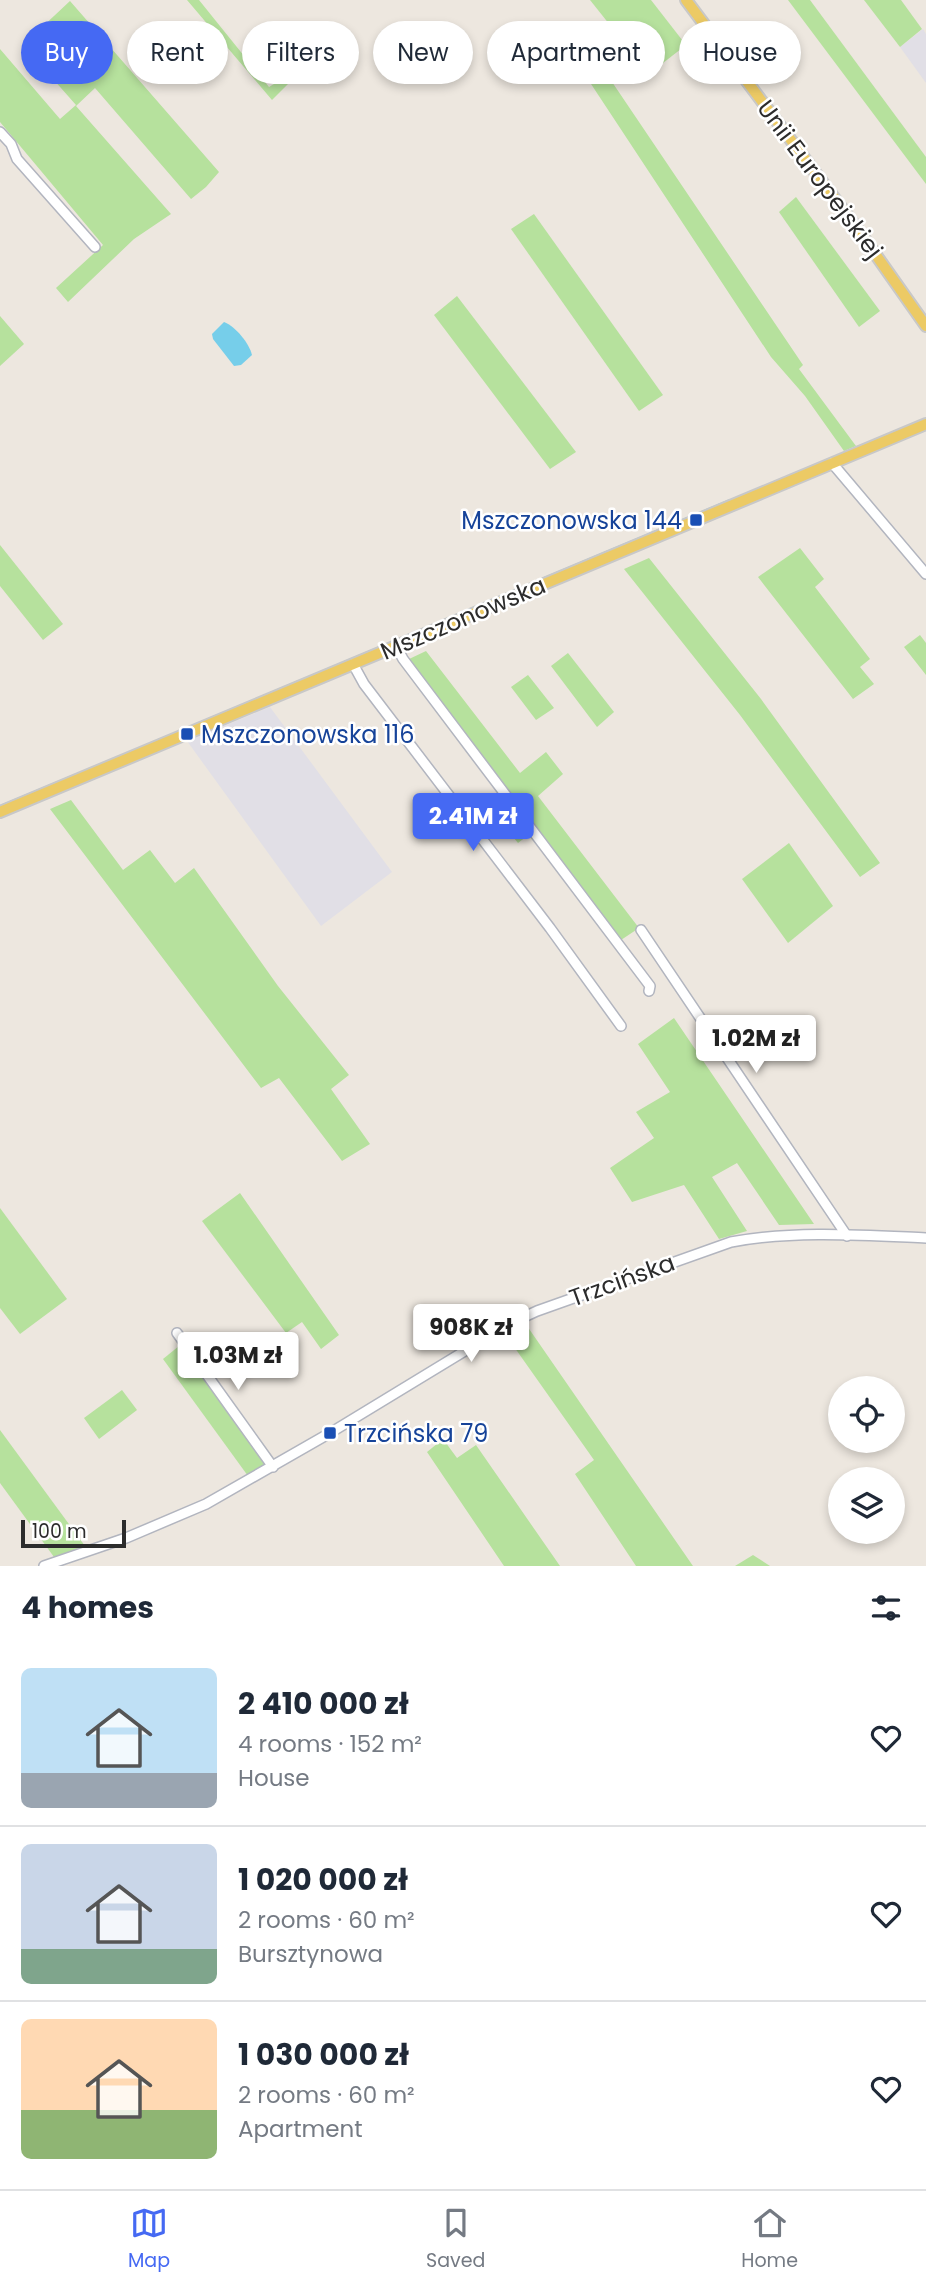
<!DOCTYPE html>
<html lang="en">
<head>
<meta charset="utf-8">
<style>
  body { margin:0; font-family:Poppins,sans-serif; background:#f6f6f7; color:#1f2937; height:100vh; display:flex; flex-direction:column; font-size:26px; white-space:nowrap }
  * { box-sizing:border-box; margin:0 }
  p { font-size:23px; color:#747a83 }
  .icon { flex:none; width:38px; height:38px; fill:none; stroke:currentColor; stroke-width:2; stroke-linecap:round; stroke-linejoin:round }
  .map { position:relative; height:1566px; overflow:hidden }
  .side { display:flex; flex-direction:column; background:#fff; flex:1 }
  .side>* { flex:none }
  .top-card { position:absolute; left:21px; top:21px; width:886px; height:63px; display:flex; gap:14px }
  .controls { position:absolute; left:828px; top:1376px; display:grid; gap:14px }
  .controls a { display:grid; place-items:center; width:77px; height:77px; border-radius:50%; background:#fff; box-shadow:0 4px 10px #0003; font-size:35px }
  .scale { position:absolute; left:21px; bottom:18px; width:105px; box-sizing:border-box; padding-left:7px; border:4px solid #2c2c2c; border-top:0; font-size:19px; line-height:24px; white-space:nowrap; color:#2c2c2c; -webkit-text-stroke:5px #fff; paint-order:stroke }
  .price { position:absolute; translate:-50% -60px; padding:0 16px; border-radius:7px; background:#fff; color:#222; font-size:23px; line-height:46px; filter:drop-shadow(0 2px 4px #0008) }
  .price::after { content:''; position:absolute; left:50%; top:42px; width:21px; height:16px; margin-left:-10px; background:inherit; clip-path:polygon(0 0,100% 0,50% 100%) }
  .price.selected { background:#4569f3; color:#fff }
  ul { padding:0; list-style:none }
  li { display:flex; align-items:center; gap:21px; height:175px; padding:0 21px }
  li+li { border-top:2px solid #e0e1e3 }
  li span { display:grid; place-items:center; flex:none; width:196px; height:140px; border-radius:10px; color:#555 }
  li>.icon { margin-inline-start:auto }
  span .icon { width:84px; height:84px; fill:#fffc; stroke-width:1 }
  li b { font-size:30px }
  h2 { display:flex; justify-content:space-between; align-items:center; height:84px; padding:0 21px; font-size:30px }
  .pill { padding:0 24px; border-radius:32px; background:#fff; box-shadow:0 4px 10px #0003; font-size:24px; line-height:63px }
  .pill.selected { background:#4569f3; color:#fff }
  .tab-bar { display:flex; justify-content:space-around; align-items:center; height:98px; border-top:2px solid #e0e1e3; background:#fff; font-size:19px; color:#747a83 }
  .tab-bar a { display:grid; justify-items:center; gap:4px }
  .tab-bar .selected { color:#4569f3 }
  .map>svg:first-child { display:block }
  .industrial { fill:#e1dfe6 }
  .green { fill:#b6e19d }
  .water { fill:#76ceea }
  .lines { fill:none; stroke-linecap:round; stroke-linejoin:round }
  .stream { stroke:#76ceea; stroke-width:2 }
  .minor-casing { stroke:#b2b5bf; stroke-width:12 }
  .major-casing { stroke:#c8c8c8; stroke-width:14 }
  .minor { stroke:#fff; stroke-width:9 }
  .major { stroke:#ecca65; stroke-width:10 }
  .transit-dot { fill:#1a4fb4; stroke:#fff; stroke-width:2.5 }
  .labels { text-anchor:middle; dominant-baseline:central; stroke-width:5; stroke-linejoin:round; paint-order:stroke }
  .street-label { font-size:24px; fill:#2c2c2c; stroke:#fff }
  .transit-label { font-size:24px; fill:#164399; stroke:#fff; text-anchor:start }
</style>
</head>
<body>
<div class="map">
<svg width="926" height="1566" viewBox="0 0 926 1566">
  <rect width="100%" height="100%" fill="#ede7df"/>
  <g class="industrial">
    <polygon points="923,29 926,34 926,83 900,47"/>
    <polygon points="270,707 392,872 321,926 187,741"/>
  </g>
  <g class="green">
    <polygon points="187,0 199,0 269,87 287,76 291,81 272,100"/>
    <polygon points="590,0 651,0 686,45 649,74"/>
    <polygon points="788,0 810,0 926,157 926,184"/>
    <polygon points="864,0 901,0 922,29 900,47"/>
    <polygon points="70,1 219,172 206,187 191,199 95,88 76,106 171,214 134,239 68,302 56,288 103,245 0,122 0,49 60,119 76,105 23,45"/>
    <polygon points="579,33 803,365 799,369 856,446 844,451 805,396 771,357 564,43"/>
    <polygon points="796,197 880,311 859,327 779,212"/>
    <polygon points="534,214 663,395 639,411 511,229"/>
    <polygon points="457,296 576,452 550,469 434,315"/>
    <polygon points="0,316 24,344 0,366"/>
    <polygon points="0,545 63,624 43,640 0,586"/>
    <polygon points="800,548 824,579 815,587 870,659 860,667 874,684 853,699 758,577"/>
    <polygon points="649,558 761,699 880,863 860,877 740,715 624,569"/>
    <polygon points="920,635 926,643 926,675 904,647"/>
    <polygon points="426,651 520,773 546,752 563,774 538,796 639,928 621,940 407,660"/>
    <polygon points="568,653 614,712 597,727 551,666"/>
    <polygon points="528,675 554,708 536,720 511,687"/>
    <polygon points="71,800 123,870 150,850 175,883 194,868 278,986 349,1075 331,1089 370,1144 342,1161 279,1078 261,1088 50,809"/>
    <polygon points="515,811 531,833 518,843 501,822"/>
    <polygon points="789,843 833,906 788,943 742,879"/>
    <polygon points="674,1018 814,1224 779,1225 737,1163 712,1177 747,1231 719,1239 684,1185 632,1202 610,1168 654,1138 636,1112 670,1092 638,1044"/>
    <polygon points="240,1193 339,1335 321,1349 302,1322 286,1333 202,1221"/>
    <polygon points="0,1208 67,1299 20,1334 0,1308"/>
    <polygon points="525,1323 693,1566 636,1566 575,1474 594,1460 505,1334"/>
    <polygon points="179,1346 268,1465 248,1476 163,1359"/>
    <polygon points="122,1390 137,1410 99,1439 84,1418"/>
    <polygon points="0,1430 85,1546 54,1557 0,1483"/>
    <polygon points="443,1439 457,1458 476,1445 560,1566 504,1566 427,1452"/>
    <polygon points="753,1555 770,1566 735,1566"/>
  </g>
  <path class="water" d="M224 322C236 327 249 343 252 355L241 365 234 366 213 339 212 334Z"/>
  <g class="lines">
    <g class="stream">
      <polyline points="156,741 730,500"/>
      <polyline points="0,806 125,754"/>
    </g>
    <g class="minor-casing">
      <g id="minor">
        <polyline points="0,132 11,144 17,159 95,247"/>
        <polyline points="832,463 926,574"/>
        <polyline points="396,646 403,659 650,986 649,991"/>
        <polyline points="353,664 364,684 550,928 621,1026"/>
        <polyline points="641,930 847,1236"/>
        <polyline points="177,1333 273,1467"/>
        <path d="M44 1566 126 1538 206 1504 330 1433 509 1324 537 1311 731 1242C794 1230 862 1235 926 1238"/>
      </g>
    </g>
    <g class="major-casing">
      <g id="major">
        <polyline points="686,0 859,231 926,326"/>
        <polyline points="0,812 926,424"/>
      </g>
    </g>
    <use href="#minor" class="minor"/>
    <use href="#major" class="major"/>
  </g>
  <g class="transit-dot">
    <rect x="689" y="513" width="14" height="14" rx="3.5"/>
    <rect x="180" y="727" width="14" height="14" rx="3.5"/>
    <rect x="323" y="1426" width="14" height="14" rx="3.5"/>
  </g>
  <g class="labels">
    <g class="street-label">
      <text transform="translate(820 179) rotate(53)">Unii Europejskiej</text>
      <text transform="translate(463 618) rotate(-23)">Mszczonowska</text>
      <text transform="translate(622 1280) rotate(-20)">Trzcińska</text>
    </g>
    <g class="transit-label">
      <text x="682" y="520" text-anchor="end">Mszczonowska 144</text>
      <text x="201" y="734">Mszczonowska 116</text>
      <text x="344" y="1433">Trzcińska 79</text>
    </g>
  </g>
</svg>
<div class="controls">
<a><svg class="icon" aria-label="locate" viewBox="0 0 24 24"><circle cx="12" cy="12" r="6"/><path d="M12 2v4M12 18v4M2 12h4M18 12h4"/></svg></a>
<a><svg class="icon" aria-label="layers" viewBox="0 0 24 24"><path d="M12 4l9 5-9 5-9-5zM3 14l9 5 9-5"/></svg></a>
</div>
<div class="scale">100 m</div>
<b class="price selected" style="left:473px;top:853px">2.41M zł</b>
<b class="price" style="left:756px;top:1075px">1.02M zł</b>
<b class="price" style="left:471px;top:1364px">908K zł</b>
<b class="price" style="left:238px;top:1392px">1.03M zł</b>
<div class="top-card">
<a class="pill selected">Buy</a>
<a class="pill">Rent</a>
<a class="pill">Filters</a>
<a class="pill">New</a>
<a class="pill">Apartment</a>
<a class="pill">House</a>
</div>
</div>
<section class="side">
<h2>4 homes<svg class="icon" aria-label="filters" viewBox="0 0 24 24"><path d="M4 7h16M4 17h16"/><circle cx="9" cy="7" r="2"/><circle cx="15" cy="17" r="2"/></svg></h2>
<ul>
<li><span style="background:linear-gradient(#bfe0f5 75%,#9aa5b1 0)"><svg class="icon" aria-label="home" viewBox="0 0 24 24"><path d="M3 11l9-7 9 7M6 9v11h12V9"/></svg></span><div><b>2 410 000 zł</b><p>4 rooms · 152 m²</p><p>House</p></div><svg class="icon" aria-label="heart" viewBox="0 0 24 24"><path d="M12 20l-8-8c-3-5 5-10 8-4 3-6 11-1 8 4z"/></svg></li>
<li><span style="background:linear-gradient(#c9d6e8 75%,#7fa58c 0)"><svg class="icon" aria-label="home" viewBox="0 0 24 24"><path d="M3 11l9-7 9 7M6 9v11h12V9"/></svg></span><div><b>1 020 000 zł</b><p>2 rooms · 60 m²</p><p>Bursztynowa</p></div><svg class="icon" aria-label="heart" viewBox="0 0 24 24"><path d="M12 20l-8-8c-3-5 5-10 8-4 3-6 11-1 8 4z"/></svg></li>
<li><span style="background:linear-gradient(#ffd9b3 65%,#8fb573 0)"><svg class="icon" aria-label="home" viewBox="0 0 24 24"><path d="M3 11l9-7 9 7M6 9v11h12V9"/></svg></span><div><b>1 030 000 zł</b><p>2 rooms · 60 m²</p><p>Apartment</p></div><svg class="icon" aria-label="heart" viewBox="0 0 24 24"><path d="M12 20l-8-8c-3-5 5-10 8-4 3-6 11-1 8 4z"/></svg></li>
</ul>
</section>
<nav class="tab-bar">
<a class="selected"><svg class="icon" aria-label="map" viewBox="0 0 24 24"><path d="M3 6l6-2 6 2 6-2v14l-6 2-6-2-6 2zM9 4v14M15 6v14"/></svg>Map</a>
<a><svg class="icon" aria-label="saved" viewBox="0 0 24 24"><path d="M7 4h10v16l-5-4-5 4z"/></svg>Saved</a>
<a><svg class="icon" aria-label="home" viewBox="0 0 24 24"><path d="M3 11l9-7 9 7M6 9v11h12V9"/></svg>Home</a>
</nav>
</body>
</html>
